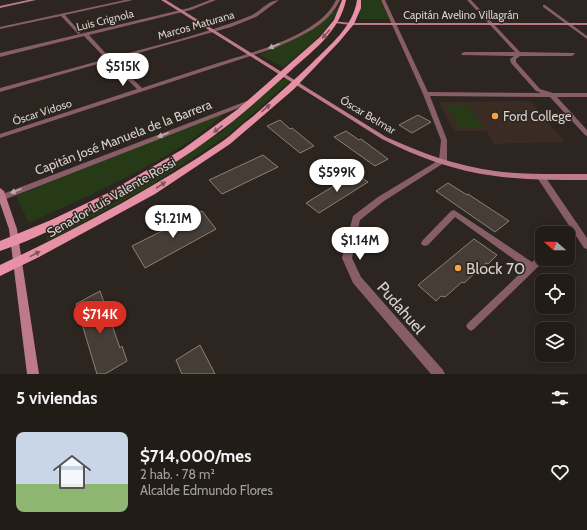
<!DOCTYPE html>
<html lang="es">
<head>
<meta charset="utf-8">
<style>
  body { margin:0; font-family:Cabin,sans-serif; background:#2a2520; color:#f1f3f6; height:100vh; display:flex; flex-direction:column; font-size:15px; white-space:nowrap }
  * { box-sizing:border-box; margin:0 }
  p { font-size:13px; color:#a2a1a1 }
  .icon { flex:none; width:22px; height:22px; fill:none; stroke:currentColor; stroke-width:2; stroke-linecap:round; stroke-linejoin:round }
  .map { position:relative; height:374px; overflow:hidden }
  .side { display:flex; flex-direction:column; background:#221c17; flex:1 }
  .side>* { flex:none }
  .needle { width:26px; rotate:290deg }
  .tools { position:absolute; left:535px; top:226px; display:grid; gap:8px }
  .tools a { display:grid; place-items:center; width:40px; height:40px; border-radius:8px; background:#221c17; box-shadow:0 2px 10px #0003,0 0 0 1px #3f3a36; font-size:20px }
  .price { position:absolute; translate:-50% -34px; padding:0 9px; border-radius:14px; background:#fff; color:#222; font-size:13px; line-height:26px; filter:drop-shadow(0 1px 2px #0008) }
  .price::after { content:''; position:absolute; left:50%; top:24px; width:12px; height:9px; margin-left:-6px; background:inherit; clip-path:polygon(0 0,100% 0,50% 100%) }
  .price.on { background:#d93025; color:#fff }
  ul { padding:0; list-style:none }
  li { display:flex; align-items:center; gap:12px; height:100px; padding:0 16px }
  li span { display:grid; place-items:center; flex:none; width:112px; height:80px; border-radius:8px; color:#555 }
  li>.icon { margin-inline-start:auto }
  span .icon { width:48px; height:48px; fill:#fffc; stroke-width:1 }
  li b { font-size:17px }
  h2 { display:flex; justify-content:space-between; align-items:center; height:48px; padding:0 16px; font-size:17px }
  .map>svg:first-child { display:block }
  .built { fill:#3a2c23 }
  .green { fill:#273a17 }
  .building { fill:#463d37; stroke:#8a8079 }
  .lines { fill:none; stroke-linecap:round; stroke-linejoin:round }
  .lane { fill:#875d66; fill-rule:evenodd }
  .street { fill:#875d66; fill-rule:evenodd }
  .secondary { fill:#bd7b8a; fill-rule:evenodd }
  .primary { fill:#e791a6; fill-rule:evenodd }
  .oneway { fill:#81565c }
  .oneway2 { fill:#bfaeae }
  .poi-dot { fill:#f6a247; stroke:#2d251f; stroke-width:1.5 }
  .labels { text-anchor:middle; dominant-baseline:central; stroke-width:3; stroke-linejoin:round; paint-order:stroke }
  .far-street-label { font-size:11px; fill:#d7d1cd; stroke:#2d251f }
  .poi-label { font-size:13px; fill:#d7d1cd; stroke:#2d251f; text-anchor:start }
  .street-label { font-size:13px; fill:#d7d1cd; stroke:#2d251f }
  .near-poi-label { font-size:16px; fill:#d7d1cd; stroke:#2d251f; text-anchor:start }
  .near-street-label { font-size:16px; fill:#d7d1cd; stroke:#2d251f }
</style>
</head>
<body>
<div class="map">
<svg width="587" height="374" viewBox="0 0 587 374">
  <rect width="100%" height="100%" fill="#2d251f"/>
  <polygon class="built" points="530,101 565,142 494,144 486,131 454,131 439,102"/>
  <g class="green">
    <polygon points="361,0 380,0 389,19 361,19 359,17"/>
    <polygon points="338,8 338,12 321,35 284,67 259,55 306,33"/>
    <polygon points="283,79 287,79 289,82 228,135 147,188 47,242 46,237 115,202 122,193 221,132 279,80"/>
    <polygon points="446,105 468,105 483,127 459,127"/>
    <path d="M226 112C215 121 204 131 193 139 142 173 85 197 29 223L16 196Z"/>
  </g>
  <g class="building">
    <polygon points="418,115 431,122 412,133 399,125"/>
    <polygon points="280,120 290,129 292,128 314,146 300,153 267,126"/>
    <polygon points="346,131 359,140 361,139 388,159 375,166 334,137"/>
    <polygon points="263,155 278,167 222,194 209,180"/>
    <polygon points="355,173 368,182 319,213 306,203"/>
    <polygon points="448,183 467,195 468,194 509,221 495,232 436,191"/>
    <polygon points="202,211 216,229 145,268 132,246"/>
    <polygon points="474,239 497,255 488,264 486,263 464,283 462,282 445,297 441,296 436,301 418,285"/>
    <polygon points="100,291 120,348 122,346 127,361 105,374 97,374 76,304"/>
    <polygon points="200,345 215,374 182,374 176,360"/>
  </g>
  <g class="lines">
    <g class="lane">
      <polygon points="454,210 532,262 539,256 542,255 542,259 546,259 474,329 471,331 468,329 466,326 468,323 526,268 455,217 428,245 425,246 422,245 421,243 422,241 451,211"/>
      <polygon points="574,222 577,223 578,225 570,235 568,236 568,233 563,233 571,223"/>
    </g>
    <g class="street">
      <polygon points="125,0 133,0 65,15 80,32 80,33 78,34 61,16 0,29 0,27"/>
      <path d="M210 0H216L191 10 89 35 110 58C157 45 205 34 250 16 260 12 268 0 279 0L256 17 231 27 113 60 142 88C167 80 192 71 218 63 253 52 319 36 336 0H340C328 26 299 37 275 48L0 138V134L137 89 108 61 0 92V88L106 59 84 36 0 57V53L189 8Z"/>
      <polygon points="381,0 385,0 428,92 541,93 536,91 511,63 510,59 514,56 462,55 461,54 464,52 515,52 467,0 471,0 520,52 574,53 575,54 572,56 520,56 516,59 516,62 540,89 553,93 587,93 587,97 557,97 587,130 587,136 585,135 550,97 430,96 447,140 447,161 384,201 360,220 352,258 361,277 443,370 445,374 431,374 353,283 342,258 353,216 378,197 439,160 441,140 423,94"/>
      <polygon points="543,5 545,5 587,36 587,39 543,7"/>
      <polygon points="252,99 254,100 254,102 6,199 0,199 0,195"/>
      <polygon points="541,174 544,175 587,238 587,249 584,248 538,179 537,177"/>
    </g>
    <g class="secondary">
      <polygon points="28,0 36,0 0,8 0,6"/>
      <path d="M161 0H166L386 137C421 153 457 166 495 171 525 175 556 174 587 174V180C556 180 525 180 495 176 455 171 417 157 382 139Z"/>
      <polygon points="333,21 351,23 587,23 587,25 351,25 335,23 333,23"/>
      <polygon points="0,188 4,191 17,229 39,374 27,374 9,229 0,203"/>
    </g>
    <g class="primary">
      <path d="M342 0H346C339 33 311 52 287 74 269 90 251 107 232 122 182 161 127 194 70 221 47 232 24 243 0 251V241L51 220 106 194 183 149 238 109 320 37 334 20Z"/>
      <path d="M357 0H361V8L354 24 339 42 294 89 230 144 155 194 39 257 0 276V265C76 229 153 189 223 141 233 134 241 125 251 118 272 100 292 82 312 63 330 45 353 27 357 0Z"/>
    </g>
  </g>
  <defs><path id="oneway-solid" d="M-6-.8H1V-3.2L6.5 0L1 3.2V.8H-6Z"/></defs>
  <g class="oneway">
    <use href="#oneway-solid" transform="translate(326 34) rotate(131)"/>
    <use href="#oneway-solid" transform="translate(266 108) rotate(-41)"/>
    <use href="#oneway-solid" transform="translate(218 129) rotate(142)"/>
    <use href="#oneway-solid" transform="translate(161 185) rotate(-33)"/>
    <use href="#oneway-solid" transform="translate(35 254) rotate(-27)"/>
  </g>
  <g class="oneway2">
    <use href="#oneway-solid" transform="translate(274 46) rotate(158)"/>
    <use href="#oneway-solid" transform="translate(163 135) rotate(159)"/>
    <use href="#oneway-solid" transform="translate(16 191) rotate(159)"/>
  </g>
  <g class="poi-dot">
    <circle cx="495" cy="116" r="4"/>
    <circle cx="458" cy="268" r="4"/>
  </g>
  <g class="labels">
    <g class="far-street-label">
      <text x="461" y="15">Capitán Avelino Villagrán</text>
      <text transform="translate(105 20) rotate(-14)">Luis Crignola</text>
      <text transform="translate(196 25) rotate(-16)">Marcos Maturana</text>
      <text transform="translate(42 112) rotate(-18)">Óscar Vidoso</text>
      <text transform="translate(368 115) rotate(31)">Óscar Belmar</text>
    </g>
    <g class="poi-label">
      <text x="503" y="116">Ford College</text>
    </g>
    <g class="street-label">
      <text transform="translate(123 137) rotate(-21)">Capitán José Manuela de la Barrera</text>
      <text transform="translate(111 197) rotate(-30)">Senador Luis Valente Rossi</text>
    </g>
    <g class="near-poi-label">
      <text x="466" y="268">Block 70</text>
    </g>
    <g class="near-street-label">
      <text transform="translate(401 308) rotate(49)">Pudahuel</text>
    </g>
  </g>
</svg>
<div class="tools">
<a><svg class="needle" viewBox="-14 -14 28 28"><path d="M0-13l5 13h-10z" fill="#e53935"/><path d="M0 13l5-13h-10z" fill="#a2a1a1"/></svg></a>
<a><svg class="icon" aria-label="locate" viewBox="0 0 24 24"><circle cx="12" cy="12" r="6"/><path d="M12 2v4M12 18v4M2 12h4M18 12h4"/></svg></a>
<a><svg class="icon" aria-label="layers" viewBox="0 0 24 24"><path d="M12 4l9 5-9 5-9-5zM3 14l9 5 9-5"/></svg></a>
</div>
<b class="price" style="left:123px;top:87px">$515K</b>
<b class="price" style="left:337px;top:193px">$599K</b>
<b class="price" style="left:173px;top:239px">$1.21M</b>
<b class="price" style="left:360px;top:261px">$1.14M</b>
<b class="price on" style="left:100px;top:335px">$714K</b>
</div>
<section class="side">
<h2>5 viviendas<svg class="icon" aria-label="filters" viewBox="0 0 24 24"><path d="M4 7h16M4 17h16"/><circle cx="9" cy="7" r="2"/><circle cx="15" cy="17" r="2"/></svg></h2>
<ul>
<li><span style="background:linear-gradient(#c9d6e8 65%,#8fb573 0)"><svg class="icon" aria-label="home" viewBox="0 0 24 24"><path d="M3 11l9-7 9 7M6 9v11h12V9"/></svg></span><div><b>$714,000/mes</b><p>2 hab. · 78 m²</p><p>Alcalde Edmundo Flores</p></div><svg class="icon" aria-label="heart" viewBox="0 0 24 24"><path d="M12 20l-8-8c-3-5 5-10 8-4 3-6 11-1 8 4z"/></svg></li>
</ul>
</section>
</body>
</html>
